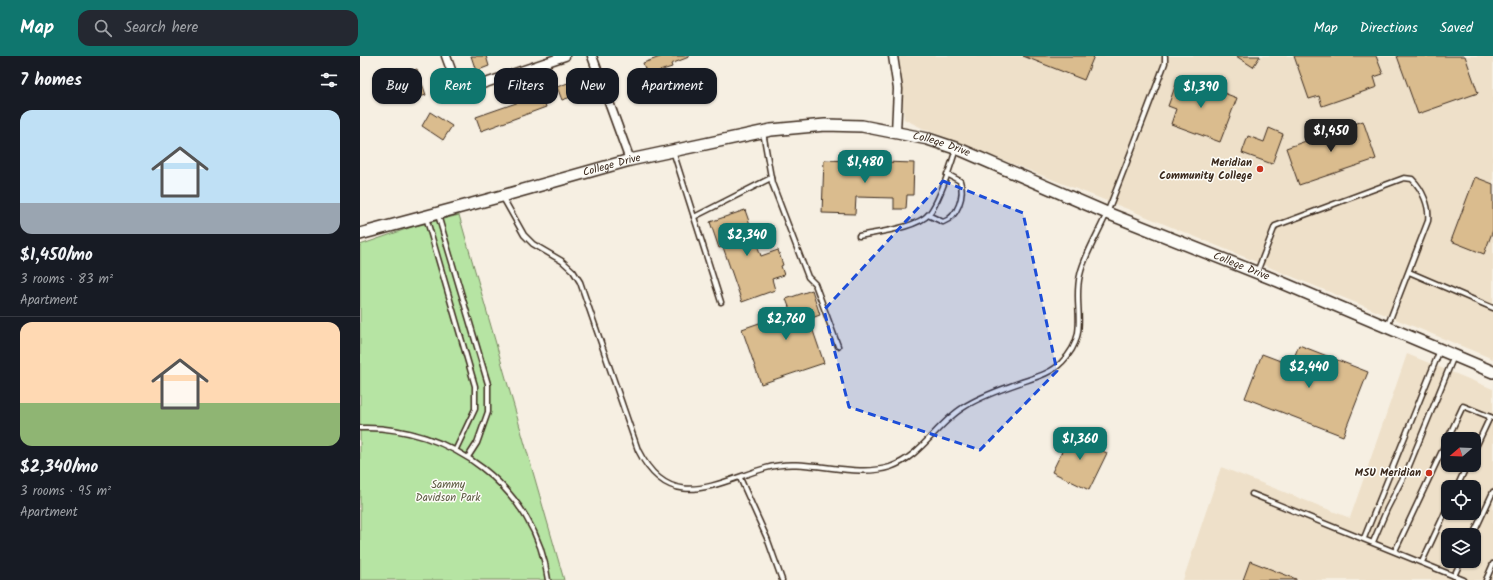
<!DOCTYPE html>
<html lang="en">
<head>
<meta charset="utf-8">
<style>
  body { margin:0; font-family:Kalam,sans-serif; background:#242831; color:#f1f3f6; height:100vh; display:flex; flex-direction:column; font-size:15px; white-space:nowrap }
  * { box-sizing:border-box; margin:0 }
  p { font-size:13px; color:#9ea1a6 }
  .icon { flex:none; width:22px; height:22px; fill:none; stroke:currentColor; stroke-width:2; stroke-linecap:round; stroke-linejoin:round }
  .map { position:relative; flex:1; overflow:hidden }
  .panel { display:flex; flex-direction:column; background:#171b24; width:360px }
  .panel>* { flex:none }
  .banner { position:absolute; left:12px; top:12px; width:380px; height:36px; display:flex; gap:8px }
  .needle { width:26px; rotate:251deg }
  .tools { position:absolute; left:1081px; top:376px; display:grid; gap:8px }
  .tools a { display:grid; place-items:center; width:40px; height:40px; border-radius:8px; background:#171b24; box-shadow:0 1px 3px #0004; font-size:20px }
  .price { position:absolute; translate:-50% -34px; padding:0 9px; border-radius:8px; background:#0f766e; color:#fff; font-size:13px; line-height:26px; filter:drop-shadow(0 1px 2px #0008) }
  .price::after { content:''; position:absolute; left:50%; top:24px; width:12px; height:9px; margin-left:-6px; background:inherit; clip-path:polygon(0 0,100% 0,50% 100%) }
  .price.current { background:#222; color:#fff }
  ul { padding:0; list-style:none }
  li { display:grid; align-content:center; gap:8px; height:212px; padding:0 20px }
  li+li { border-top:1px solid #363941 }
  li span { display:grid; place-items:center; height:124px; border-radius:12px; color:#555 }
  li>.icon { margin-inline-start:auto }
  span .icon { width:72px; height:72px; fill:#fffc; stroke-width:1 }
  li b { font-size:17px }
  h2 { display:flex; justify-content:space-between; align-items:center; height:48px; padding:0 20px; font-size:17px }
  .tag { padding:0 14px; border-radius:12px; background:#171b24; box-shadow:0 1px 3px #0004; font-size:14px; line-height:36px }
  .tag.current { background:#0f766e; color:#fff }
  header { display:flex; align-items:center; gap:24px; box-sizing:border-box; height:56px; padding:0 20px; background:#0f766e; color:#fff }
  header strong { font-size:19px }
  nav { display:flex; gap:22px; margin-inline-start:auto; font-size:14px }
  .search { width:280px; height:36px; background:#242831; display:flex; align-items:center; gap:10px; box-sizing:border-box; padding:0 14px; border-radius:12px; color:#9ea1a6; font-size:15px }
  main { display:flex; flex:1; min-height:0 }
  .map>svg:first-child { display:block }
  .built { fill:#eee0c9; fill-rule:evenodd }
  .green { fill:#b6e4a3; stroke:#788760 }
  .building { fill:#dabc8e; stroke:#3b2a1e }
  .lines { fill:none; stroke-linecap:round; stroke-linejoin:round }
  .service-casing { stroke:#3b2a1e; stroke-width:7 }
  .minor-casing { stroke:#3b2a1e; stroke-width:11 }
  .tertiary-casing { stroke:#3b2a1e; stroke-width:14 }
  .service { stroke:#fdfcf7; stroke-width:4 }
  .minor { stroke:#fdfcf7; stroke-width:8 }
  .tertiary { stroke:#fdfcf7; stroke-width:11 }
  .marked { fill:#1d4ed8; fill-opacity:0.2; stroke:#1d4ed8; stroke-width:3; stroke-dasharray:8 5; stroke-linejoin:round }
  .poi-dot { fill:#c8321e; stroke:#fdfcf7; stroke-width:1.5 }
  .labels { text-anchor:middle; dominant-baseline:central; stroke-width:3; stroke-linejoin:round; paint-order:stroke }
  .street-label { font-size:11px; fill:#3b2a1e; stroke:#fdfcf7 }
  .poi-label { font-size:11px; font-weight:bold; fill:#3b2a1e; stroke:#fdfcf7; text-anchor:end }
  .park-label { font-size:11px; fill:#5a583f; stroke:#fdfcf7 }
</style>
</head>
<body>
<header>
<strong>Map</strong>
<div class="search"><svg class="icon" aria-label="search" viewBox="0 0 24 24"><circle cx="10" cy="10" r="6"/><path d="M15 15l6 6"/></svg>Search here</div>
<nav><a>Map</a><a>Directions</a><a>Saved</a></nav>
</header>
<main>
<section class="panel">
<h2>7 homes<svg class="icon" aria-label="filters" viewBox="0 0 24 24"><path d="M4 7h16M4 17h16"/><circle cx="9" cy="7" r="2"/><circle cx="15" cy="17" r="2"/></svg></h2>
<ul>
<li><span style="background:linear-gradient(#bfe0f5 75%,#9aa5b1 0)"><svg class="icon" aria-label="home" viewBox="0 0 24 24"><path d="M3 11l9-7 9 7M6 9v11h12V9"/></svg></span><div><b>$1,450/mo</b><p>3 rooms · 83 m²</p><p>Apartment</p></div></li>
<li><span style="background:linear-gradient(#ffd9b3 65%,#8fb573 0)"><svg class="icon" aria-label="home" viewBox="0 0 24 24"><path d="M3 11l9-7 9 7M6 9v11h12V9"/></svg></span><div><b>$2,340/mo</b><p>3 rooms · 95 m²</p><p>Apartment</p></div></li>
</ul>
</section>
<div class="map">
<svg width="1133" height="524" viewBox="0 0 1133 524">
  <rect width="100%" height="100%" fill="#f6efe2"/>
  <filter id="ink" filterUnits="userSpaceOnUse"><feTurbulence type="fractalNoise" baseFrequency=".025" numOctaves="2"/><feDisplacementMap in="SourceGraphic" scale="8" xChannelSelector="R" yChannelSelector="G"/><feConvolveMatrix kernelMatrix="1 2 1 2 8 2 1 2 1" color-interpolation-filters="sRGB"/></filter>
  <g filter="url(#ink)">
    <g class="built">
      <polygon points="539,0 1133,0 1133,303 770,154 564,73 544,63"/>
      <path d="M1047 298 1133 333V524H823L861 411 990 462ZM1088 383H1114V409H1088ZM1088 431H1114V457H1088ZM1088 479H1114V505H1088Z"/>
    </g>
    <polygon class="green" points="99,159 204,524 0,524 0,189 52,171"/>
    <g class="building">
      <polygon points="111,0 126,0 129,10 116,15"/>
      <polygon points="303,0 329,0 329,1 311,8 312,11 287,19 283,7"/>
      <polygon points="663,0 734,0 724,24"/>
      <polygon points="876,0 900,0 893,11"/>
      <polygon points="934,0 1016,0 1023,18 1014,21 1017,31 962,50 959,40 949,43"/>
      <polygon points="1037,0 1105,0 1118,37 1058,58"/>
      <polygon points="57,13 66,39 53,43 49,31 44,33 40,19"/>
      <polygon points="819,20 877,42 860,86 811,68 816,53 808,50"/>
      <polygon points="224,21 229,35 202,44 197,31"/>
      <polygon points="182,38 186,51 121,75 116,61"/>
      <polygon points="70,56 92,70 83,84 62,70"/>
      <polygon points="1003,65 1016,103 939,129 926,92"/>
      <polygon points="909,72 923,78 912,108 882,97 888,80 904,86"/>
      <polygon points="464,104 554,107 553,139 547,139 546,153 534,153 534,142 496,141 495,158 462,157"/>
      <polygon points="1115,121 1133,128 1133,174 1124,198 1091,185"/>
      <polygon points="385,154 401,200 418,194 423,209 421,210 424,219 412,223 415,234 382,246 363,191 359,192 350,166"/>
      <polygon points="452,234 460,259 449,263 464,307 401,328 382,273 431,256 426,243"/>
      <polygon points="939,289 1008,316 983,380 885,342 902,298 931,309"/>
      <polygon points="710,379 720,384 723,379 739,387 736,392 747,397 729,434 692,416"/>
      <polygon points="890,505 936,523 936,524 883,524"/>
    </g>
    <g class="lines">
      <g class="service-casing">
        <g id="service">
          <polyline points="403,76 412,127 448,221 455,228 478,290"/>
          <polyline points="313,95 361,246"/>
          <path d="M142 140 164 179 173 188 202 205 213 215 220 226 278 394C310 458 355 427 406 412 444 400 492 423 530 411 562 400 576 368 604 351 621 340 640 334 659 327 673 322 691 318 702 306 731 277 712 251 720 219 724 200 739 176 747 157 767 107 786 57 805 7V0"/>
          <polyline points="78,159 128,328 128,356 117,387 108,401"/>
          <path d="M568 159 583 166C598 161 605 139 600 125L587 118"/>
          <polyline points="66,161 115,330 115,353 96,393"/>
          <polyline points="334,161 411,122"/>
          <path d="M499 180C517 176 557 172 569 158 579 146 591 109 596 93"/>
          <path d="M897 216 915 170 1044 122 1052 123C1062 133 1070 150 1068 165L1027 271"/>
          <polyline points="1049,216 1133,252"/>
          <path d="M0 372C89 369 176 432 188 524"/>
          <polyline points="1114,395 1130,361"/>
          <polyline points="380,422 407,482 422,524"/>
          <polyline points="1097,431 1107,409"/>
          <polyline points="892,438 1104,524"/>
          <polyline points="1113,479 1133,436"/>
          <polyline points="1004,482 1080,294"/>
          <polyline points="1013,486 1027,453 1049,410 1094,300"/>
          <polyline points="1035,495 1103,350 1133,362"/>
          <polyline points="1062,506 1088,450"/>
          <polyline points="1094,520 1101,505"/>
          <polyline points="1126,524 1133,508"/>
        </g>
      </g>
      <g class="minor-casing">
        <g id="minor">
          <polyline points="86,0 99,36 205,0"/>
          <polyline points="232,0 270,104"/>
          <polyline points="533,0 538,33 536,76"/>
        </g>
      </g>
      <g class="tertiary-casing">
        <g id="tertiary">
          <path id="s1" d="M0 178 142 140 270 104 411 74 465 69 502 70 568 83 601 94 747 157 918 225 1133 316"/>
        </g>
      </g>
      <use href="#service" class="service"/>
      <use href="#minor" class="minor"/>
      <use href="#tertiary" class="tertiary"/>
    </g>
  </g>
  <path class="marked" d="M583 125 663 157 697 315 620 394 489 351 464 254Z"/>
  <g class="poi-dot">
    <circle cx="900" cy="113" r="4"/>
    <circle cx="1069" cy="417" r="4"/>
  </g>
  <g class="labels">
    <g class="street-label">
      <text stroke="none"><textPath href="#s1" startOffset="597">College Drive</textPath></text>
      <text stroke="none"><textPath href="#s1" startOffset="261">College Drive</textPath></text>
      <text stroke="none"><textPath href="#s1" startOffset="921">College Drive</textPath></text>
    </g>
    <g class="poi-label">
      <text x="892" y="107">Meridian<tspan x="892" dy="13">Community College</tspan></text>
      <text x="1061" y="417">MSU Meridian</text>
    </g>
    <g class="park-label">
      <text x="88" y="429">Sammy<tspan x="88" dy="13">Davidson Park</tspan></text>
    </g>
  </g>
</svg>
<div class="tools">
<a><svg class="needle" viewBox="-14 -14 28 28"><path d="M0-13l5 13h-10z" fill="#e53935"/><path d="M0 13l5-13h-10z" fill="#9ea1a6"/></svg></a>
<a><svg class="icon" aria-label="locate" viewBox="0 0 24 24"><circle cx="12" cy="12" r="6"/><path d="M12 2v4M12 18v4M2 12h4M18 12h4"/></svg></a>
<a><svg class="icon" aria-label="layers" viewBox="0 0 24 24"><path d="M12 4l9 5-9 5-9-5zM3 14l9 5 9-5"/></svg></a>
</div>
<b class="price" style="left:841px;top:53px">$1,390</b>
<b class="price current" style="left:971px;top:97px">$1,450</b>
<b class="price" style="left:505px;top:128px">$1,480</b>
<b class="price" style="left:387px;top:201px">$2,340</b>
<b class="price" style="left:426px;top:285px">$2,760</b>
<b class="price" style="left:949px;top:333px">$2,440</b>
<b class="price" style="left:720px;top:405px">$1,360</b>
<div class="banner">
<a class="tag">Buy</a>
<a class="tag current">Rent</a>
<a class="tag">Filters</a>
<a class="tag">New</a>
<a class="tag">Apartment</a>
</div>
</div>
</main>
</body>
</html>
